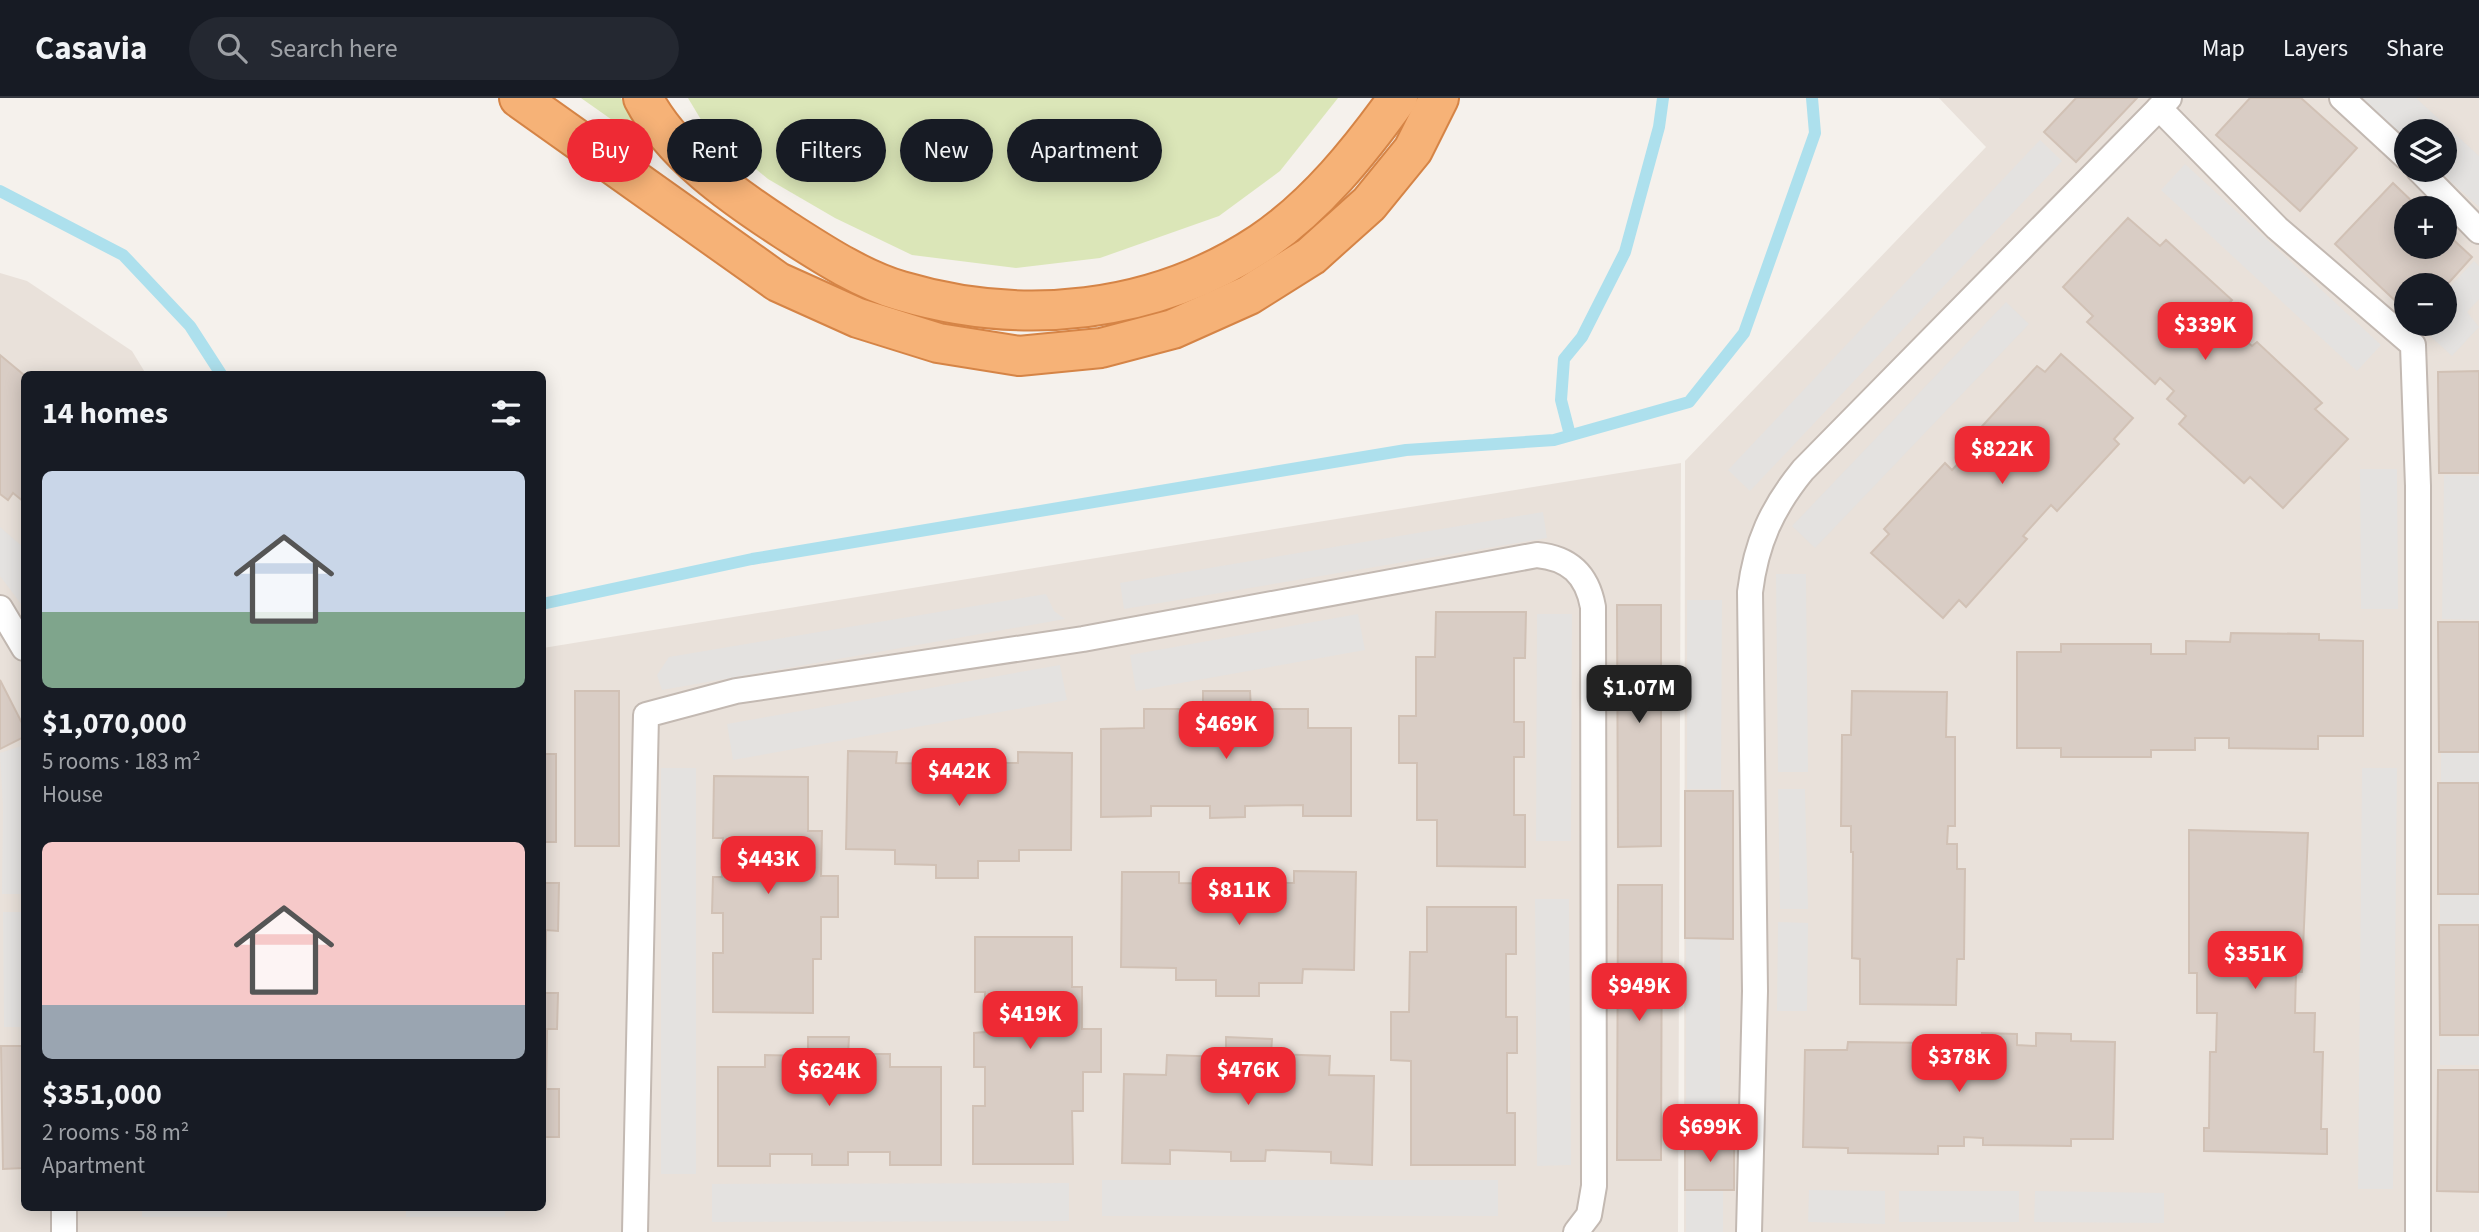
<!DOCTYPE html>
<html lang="en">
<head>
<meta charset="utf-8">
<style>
  body { margin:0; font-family:"Source Sans 3",sans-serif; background:#242831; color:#f1f3f6; height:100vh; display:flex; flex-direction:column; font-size:26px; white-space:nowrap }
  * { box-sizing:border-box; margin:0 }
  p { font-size:23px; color:#9ea1a6 }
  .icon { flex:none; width:38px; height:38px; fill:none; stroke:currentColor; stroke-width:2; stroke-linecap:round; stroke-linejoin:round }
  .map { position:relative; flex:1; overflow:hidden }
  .panel { position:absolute; left:21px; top:273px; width:525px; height:840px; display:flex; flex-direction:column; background:#171b24; border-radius:10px; box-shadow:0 4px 18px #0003 }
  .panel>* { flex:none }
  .guide { position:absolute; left:567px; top:21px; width:665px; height:63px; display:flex; gap:14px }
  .fabs { position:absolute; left:2394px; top:21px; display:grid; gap:14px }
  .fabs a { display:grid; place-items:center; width:63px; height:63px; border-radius:50%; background:#171b24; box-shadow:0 4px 18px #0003; font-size:35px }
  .price { position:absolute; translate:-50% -60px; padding:0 16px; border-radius:14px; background:#ee2a34; color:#fff; font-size:23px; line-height:46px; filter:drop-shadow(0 2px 4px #0008) }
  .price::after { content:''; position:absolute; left:50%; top:42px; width:21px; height:16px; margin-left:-10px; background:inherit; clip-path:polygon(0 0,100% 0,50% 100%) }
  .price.on { background:#222; color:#fff }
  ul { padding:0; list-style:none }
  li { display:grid; align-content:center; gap:14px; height:371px; padding:0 21px }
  li span { display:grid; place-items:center; height:217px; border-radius:10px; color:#555 }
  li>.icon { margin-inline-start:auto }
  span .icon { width:126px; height:126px; fill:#fffc; stroke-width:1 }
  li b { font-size:30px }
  h2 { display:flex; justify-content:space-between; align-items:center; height:84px; padding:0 21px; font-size:30px }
  .tag { padding:0 24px; border-radius:32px; background:#171b24; box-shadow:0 4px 18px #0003; font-size:24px; line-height:63px }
  .tag.on { background:#ee2a34; color:#fff }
  header { display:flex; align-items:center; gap:42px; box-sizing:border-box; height:98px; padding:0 35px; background:#171b24; border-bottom:2px solid #363941 }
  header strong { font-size:33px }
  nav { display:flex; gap:38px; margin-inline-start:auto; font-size:24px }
  .search { width:490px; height:63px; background:#242831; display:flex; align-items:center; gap:18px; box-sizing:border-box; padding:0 24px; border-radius:38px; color:#9ea1a6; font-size:26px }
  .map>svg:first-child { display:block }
  .residential { fill:#e9e1da; fill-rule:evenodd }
  .green { fill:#dbe6b8 }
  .parking { fill:#e4e2e0 }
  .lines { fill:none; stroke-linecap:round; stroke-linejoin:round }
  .stream { stroke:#ade0ed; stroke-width:12 }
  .building { fill:#d9cdc5; stroke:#d1c1b5; stroke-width:2 }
  .service-casing { stroke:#c3b9b2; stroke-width:28 }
  .motorway-casing { stroke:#d58446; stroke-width:42 }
  .service { stroke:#fff; stroke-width:24 }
  .motorway { stroke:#f6b277; stroke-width:38 }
</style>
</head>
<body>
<header>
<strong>Casavia</strong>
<div class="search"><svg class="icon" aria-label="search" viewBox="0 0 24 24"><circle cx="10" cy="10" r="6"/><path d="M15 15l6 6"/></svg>Search here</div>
<nav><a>Map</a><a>Layers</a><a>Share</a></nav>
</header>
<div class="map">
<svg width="2479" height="1134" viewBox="0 0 2479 1134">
  <rect width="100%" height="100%" fill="#f5f1ec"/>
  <g class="residential">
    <path d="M1939 0H2479V1134H1684L1685 363 1986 49ZM2406 33H2445V72H2406ZM2406 110H2445V149H2406ZM2406 187H2445V226H2406Z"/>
    <polygon points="0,175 27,183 132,253 146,276 24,276 24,1110 542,1110 543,550 1681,365 1678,1134 0,1134"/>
  </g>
  <g class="green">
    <polygon points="581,0 621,0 631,20 659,55"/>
    <polygon points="688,0 1338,0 1280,73 1219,118 1100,160 1016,170 912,157 835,120 768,81 706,30"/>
  </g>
  <g class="parking">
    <polygon points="2360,0 2416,0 2479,58 2479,109 2438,72 2445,72 2445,33 2406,33 2406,43"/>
    <polygon points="2040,42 2062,63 1750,393 1728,372"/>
    <polygon points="2185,66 2381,247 2357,273 2161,92"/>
    <polygon points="2474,163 2479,168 2479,201 2467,214 2479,229 2452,258 2417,226 2445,226 2445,194"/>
    <polygon points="2006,204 2029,226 1815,450 1792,428"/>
    <polygon points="2360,371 2397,371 2398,511 2361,511"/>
    <polygon points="2444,377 2479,378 2479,522 2442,521"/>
    <polygon points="1543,414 1547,440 1124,511 1120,485"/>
    <polygon points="0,429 24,450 24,510 0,478"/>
    <polygon points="1776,476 1806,476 1808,674 1778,674"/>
    <polygon points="1046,496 1054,513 1065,521 662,592 657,577 669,559"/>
    <polygon points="1687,502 1722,502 1721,691 1687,691"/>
    <polygon points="1358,516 1365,552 1136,593 1130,557"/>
    <polygon points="1537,516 1572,516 1571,743 1536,743"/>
    <polygon points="1060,567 1067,602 733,662 727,626"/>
    <polygon points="24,647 24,796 2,796 3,709 0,655"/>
    <rect x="2441" y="655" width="38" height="29"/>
    <rect x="661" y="670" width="35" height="406"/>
    <polygon points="2362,670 2397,670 2393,1091 2358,1091"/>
    <polygon points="1778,691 1805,691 1808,811 1780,811"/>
    <polygon points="2440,797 2479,797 2479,825 2440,826"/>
    <polygon points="1535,801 1569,801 1571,1067 1537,1068"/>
    <polygon points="3,814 24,814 24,929 4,929"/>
    <polygon points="1778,824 1808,825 1807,913 1777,913"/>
    <rect x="1686" y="841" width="34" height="196"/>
    <rect x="2440" y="939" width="39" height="28"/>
    <rect x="1102" y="1082" width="396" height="36"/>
    <polygon points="1069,1085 1069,1123 712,1124 712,1086"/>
    <polygon points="1809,1092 1885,1093 1885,1126 1808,1124"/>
    <rect x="1686" y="1093" width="37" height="41"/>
    <rect x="1899" y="1093" width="120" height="31"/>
    <polygon points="2035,1093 2164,1095 2164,1125 2034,1124"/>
    <rect x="142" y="1110" width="85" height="9"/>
    <rect x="406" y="1110" width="99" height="9"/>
  </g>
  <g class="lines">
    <g class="stream">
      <polyline points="0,93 123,157 190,228 221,276"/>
      <polyline points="1570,337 1561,302 1564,261 1582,239 1625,154 1659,29 1663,0"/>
      <polyline points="542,506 752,461 1406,352 1554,342 1689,304 1744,235 1815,35 1812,0"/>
    </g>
  </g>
  <g class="building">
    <polygon points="2076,0 2137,0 2076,64 2044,34"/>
    <polygon points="2250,0 2301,0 2357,50 2300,113 2216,37"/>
    <polygon points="2393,85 2419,110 2406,110 2406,149 2445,149 2445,134 2472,159 2445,189 2406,187 2406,213 2335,146"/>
    <polygon points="2128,120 2160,148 2166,142 2232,202 2224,211 2245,230 2239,237 2252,248 2257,244 2322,305 2315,311 2348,341 2283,410 2250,379 2244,385 2179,326 2186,318 2167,301 2174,293 2160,280 2155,286 2087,224 2093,218 2063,189"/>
    <polygon points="2061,256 2133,320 2114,341 2119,346 2057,413 2051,407 2023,438 2027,441 1966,509 1959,502 1943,520 1871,455 1889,436 1884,431 1945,365 1952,372 1982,340 1976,335 2037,268 2045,274"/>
    <polygon points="0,257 24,277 24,404 13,395 8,402 0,396"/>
    <polygon points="2479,273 2479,375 2439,375 2438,274"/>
    <polygon points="1617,507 1661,507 1661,748 1618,749"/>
    <polygon points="1436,514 1526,514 1525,560 1514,560 1514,624 1524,624 1524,659 1514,659 1514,717 1525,717 1525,769 1437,768 1437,722 1417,722 1417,665 1399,665 1399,618 1416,618 1416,559 1435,559"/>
    <polygon points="2438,524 2479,524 2479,654 2439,654"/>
    <polygon points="2231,535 2319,536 2319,542 2363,543 2363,638 2318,638 2318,651 2229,650 2229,640 2195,640 2195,652 2151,652 2151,659 2061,659 2061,650 2017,650 2017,554 2061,554 2061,546 2151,546 2151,556 2186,556 2186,543 2230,544"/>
    <polygon points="0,582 24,629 24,639 0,651"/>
    <rect x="575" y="593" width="44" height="155"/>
    <polygon points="1203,593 1250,593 1251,611 1308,611 1308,630 1351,630 1351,718 1303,718 1303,707 1245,708 1245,719 1210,720 1210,708 1151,708 1151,718 1101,719 1101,631 1144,630 1144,611 1203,611"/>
    <polygon points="1852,593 1947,594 1946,639 1955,639 1955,728 1948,728 1947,746 1957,746 1957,771 1965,771 1964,861 1957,861 1956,907 1860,906 1860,861 1852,860 1853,754 1851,754 1851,728 1841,728 1842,637 1851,637"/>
    <polygon points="848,653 897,654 896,665 939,666 940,654 976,654 976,665 1018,665 1018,654 1072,655 1071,752 1019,752 1019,763 978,763 978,780 936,780 936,767 895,766 895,752 846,751"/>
    <rect x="542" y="656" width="14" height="88"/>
    <polygon points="714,678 808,679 808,733 822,733 821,778 838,778 838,819 821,819 821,861 813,861 813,915 713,914 713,855 723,855 723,815 712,815 713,779 722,779 723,740 713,740"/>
    <rect x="2438" y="685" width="41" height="111"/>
    <polygon points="1685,693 1733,693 1733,841 1685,840"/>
    <polygon points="2189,732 2308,735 2302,874 2296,874 2295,915 2315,915 2314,954 2323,954 2321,1031 2327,1031 2327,1056 2204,1053 2204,1030 2209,1030 2210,954 2216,954 2217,915 2197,915 2197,875 2189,875"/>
    <polygon points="1219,773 1254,773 1254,785 1294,785 1294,773 1356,774 1354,872 1303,871 1302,885 1259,885 1259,898 1216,898 1216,882 1176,882 1176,870 1121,869 1122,774 1179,774 1179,785 1219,786"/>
    <polygon points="542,785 559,785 558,833 546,832 545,895 558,895 557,931 547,931 546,991 559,991 559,1039 542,1039"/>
    <polygon points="1618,787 1662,787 1661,1062 1617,1062"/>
    <polygon points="1427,809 1516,809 1516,856 1506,856 1506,919 1517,919 1517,955 1507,955 1507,1015 1515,1015 1515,1067 1411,1067 1411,963 1391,962 1391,914 1409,914 1410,854 1427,854"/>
    <polygon points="2439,827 2479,827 2479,937 2440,937"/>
    <polygon points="975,839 1072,839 1072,889 1082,889 1082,931 1101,931 1101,974 1083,974 1083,1013 1072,1013 1073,1066 973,1066 973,1008 985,1008 985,969 974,969 974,935 985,934 985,894 975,894"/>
    <polygon points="1982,935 2017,936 2017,947 2036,948 2036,935 2071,936 2071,943 2115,944 2113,1041 2071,1041 2071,1048 1983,1047 1983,1040 1964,1039 1964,1048 1938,1048 1938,1056 1848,1055 1848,1050 1803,1049 1805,952 1847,952 1848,944 1938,945 1938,953 1956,954 1956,943 1982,943"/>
    <polygon points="808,939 849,939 848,956 890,956 890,969 941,969 941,1067 890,1067 890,1054 848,1054 848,1067 812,1067 812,1056 770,1056 770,1068 718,1068 718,969 765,969 765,957 808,958"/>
    <polygon points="1226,939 1272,941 1271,956 1330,958 1329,977 1374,978 1372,1067 1331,1065 1331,1054 1266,1052 1265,1063 1231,1063 1231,1054 1170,1052 1170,1066 1122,1065 1124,976 1166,977 1167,957 1226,959"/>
    <polygon points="1,948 24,948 24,1070 3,1071"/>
    <polygon points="2438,972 2479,972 2479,1094 2437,1093"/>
    <rect x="1685" y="1039" width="49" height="53"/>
  </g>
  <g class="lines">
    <g class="service-casing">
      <g id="service">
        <polyline points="2342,0 2406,59"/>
        <polyline points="2159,10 2277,130 2413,247 2418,388 2418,1134"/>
        <polyline points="2419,72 2479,133"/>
        <polyline points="0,510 24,550"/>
        <polyline points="64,1110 64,1134"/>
        <path d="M635 1134 646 617 736 593 1083 541 1537 457C1569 460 1587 476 1593 509L1594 1088 1589 1117 1576 1134"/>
        <path d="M1749 1134 1755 893 1750 494C1756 445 1772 410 1803 372L2169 0"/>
      </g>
    </g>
    <g class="motorway-casing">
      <g id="motorway">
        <polyline points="519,0 778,184 858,220 938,245 1019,258 1101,250 1173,231 1249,197 1311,158 1369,106 1413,52 1439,0"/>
        <path d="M643 0C672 56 733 98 785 132 821 155 860 181 901 193 1022 229 1154 216 1261 145 1316 108 1360 53 1398 0"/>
      </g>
    </g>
    <use href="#service" class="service"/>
    <use href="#motorway" class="motorway"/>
  </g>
</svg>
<div class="fabs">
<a><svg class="icon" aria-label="layers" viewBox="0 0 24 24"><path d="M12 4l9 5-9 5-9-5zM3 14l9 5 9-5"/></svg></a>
<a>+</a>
<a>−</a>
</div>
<b class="price" style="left:2205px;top:264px">$339K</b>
<b class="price" style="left:2002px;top:388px">$822K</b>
<b class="price on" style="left:1639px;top:627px">$1.07M</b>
<b class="price" style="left:1226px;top:663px">$469K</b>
<b class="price" style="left:959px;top:710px">$442K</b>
<b class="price" style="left:768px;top:798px">$443K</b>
<b class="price" style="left:1239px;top:829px">$811K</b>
<b class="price" style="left:2255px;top:893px">$351K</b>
<b class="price" style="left:1639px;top:925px">$949K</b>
<b class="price" style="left:1030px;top:953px">$419K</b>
<b class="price" style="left:1959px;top:996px">$378K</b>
<b class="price" style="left:1248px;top:1009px">$476K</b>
<b class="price" style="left:829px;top:1010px">$624K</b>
<b class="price" style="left:1710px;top:1066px">$699K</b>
<div class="guide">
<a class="tag on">Buy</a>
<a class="tag">Rent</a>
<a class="tag">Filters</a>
<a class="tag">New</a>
<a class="tag">Apartment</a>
</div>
<section class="panel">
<h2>14 homes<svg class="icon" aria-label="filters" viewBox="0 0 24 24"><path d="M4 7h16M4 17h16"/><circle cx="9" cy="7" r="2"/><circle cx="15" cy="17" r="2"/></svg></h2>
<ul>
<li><span style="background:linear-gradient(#c9d6e8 65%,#7fa58c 0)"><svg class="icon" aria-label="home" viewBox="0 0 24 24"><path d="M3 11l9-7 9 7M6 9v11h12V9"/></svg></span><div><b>$1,070,000</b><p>5 rooms · 183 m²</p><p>House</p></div></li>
<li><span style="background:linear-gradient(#f6c9c9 75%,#9aa5b1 0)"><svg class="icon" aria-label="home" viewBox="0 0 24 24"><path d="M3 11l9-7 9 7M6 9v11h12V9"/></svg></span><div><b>$351,000</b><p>2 rooms · 58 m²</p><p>Apartment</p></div></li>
</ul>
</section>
</div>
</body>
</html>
